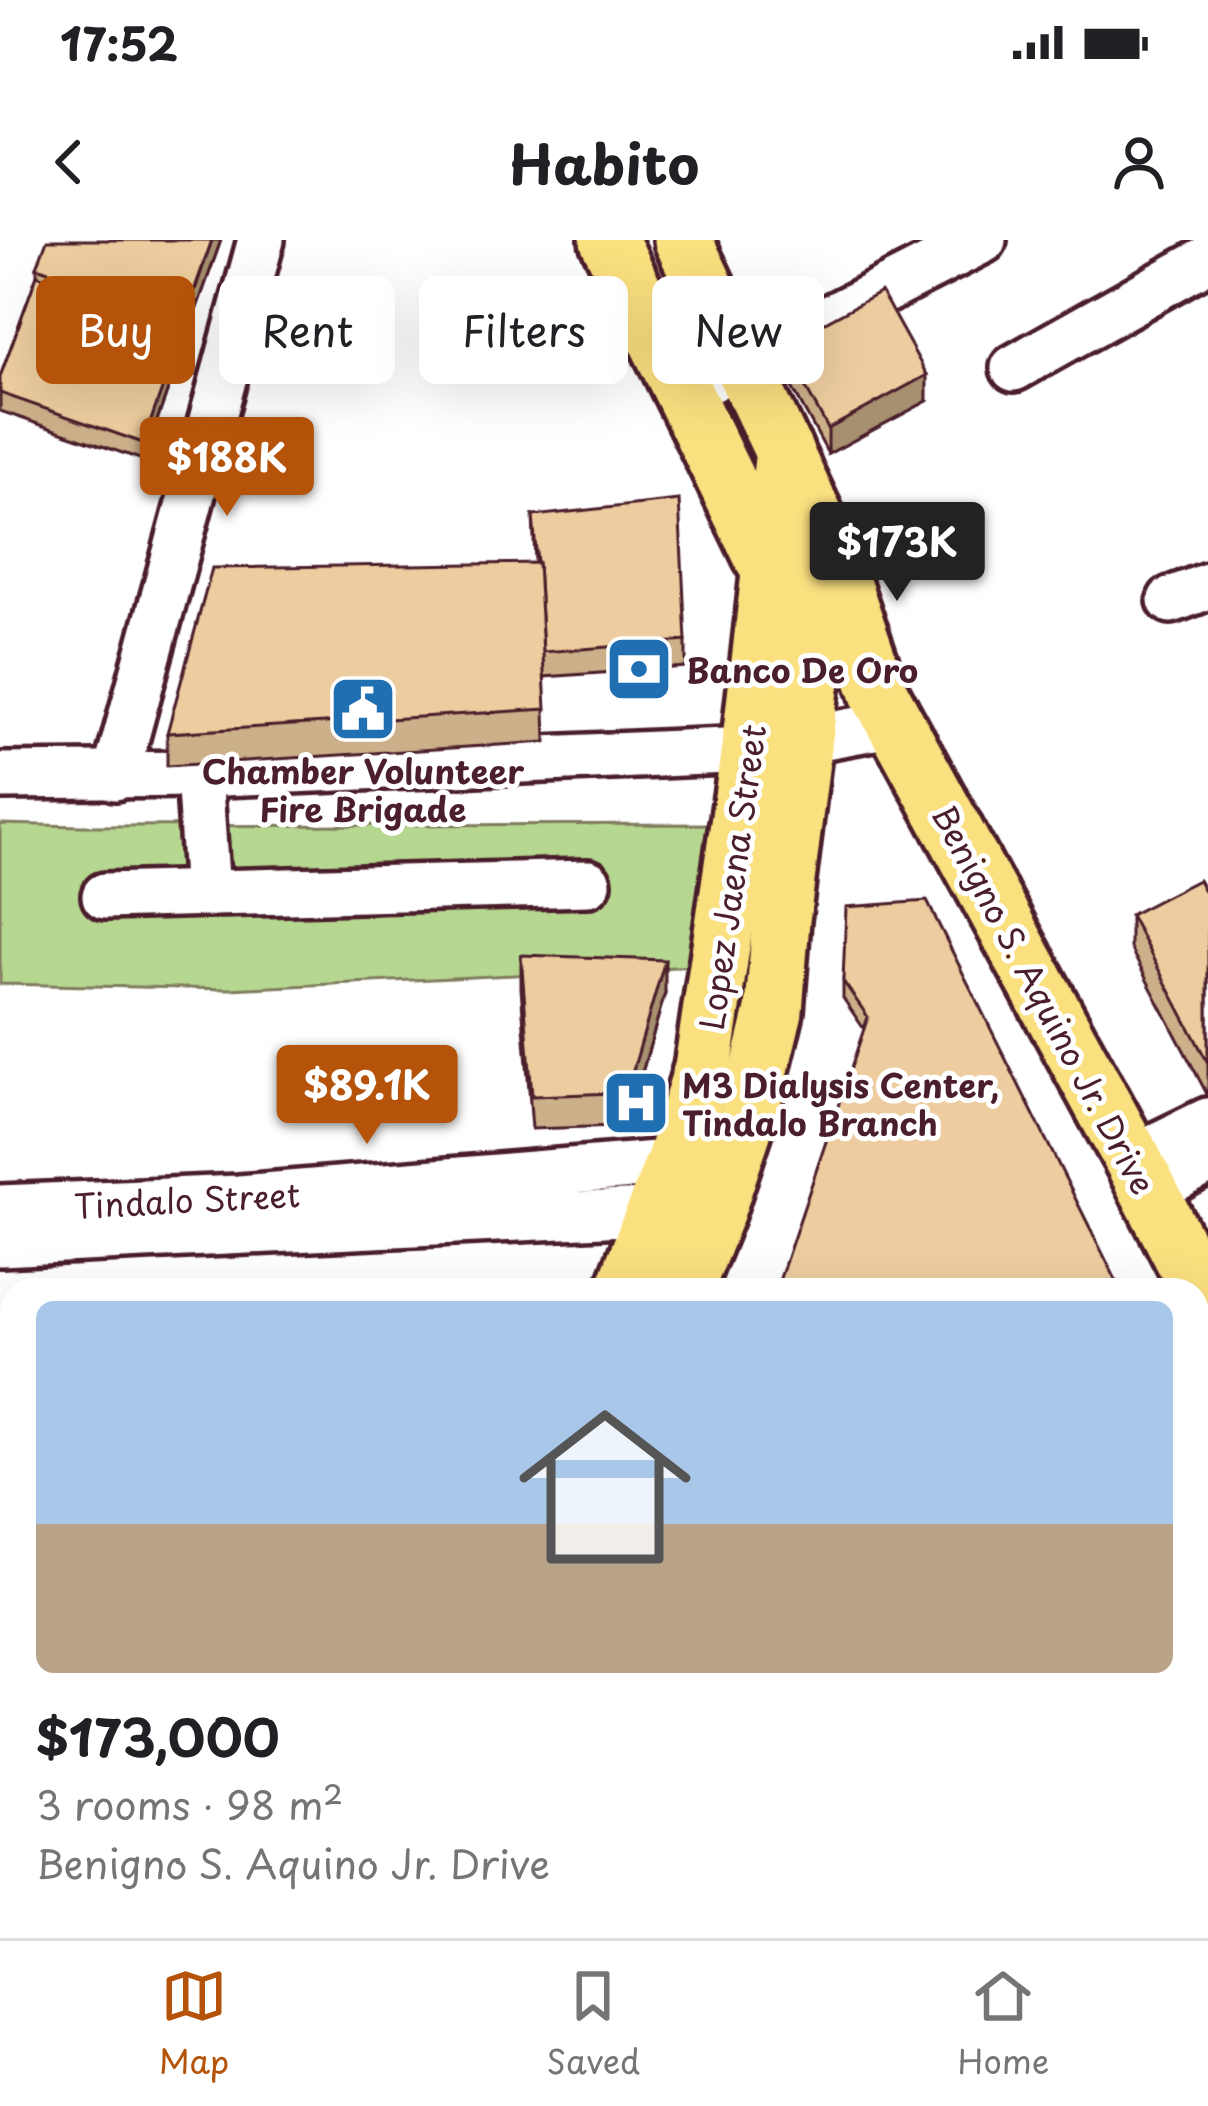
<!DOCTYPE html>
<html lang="en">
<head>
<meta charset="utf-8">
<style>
  body { margin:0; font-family:"Playpen Sans",sans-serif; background:#f2f2f2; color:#202124; height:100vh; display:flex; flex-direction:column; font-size:45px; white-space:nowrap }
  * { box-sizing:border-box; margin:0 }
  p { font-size:39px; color:#757577 }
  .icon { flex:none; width:66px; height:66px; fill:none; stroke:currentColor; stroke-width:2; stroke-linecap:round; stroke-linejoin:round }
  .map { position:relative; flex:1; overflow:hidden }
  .drawer { position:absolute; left:0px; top:1038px; width:1209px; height:660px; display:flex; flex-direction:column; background:#fff; border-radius:36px 36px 0 0; box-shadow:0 12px 48px #0002 }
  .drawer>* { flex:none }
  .banner { position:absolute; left:36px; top:36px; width:1137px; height:108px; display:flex; gap:24px }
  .price { position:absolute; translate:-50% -102px; padding:0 27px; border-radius:12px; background:#b45309; color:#fff; font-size:39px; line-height:78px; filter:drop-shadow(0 3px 6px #0008) }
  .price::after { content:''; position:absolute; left:50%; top:72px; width:36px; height:27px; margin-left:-18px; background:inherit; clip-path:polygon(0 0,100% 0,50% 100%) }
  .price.selected { background:#222; color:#fff }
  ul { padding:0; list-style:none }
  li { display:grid; align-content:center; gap:24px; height:636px; padding:0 36px }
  li span { display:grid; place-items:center; height:372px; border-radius:18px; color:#555 }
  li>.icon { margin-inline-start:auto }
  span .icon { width:216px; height:216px; fill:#fffc; stroke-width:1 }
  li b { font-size:51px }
  .pill { padding:0 42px; border-radius:18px; background:#fff; box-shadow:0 12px 48px #0002; font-size:42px; line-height:108px }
  .pill.selected { background:#b45309; color:#fff }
  .status { display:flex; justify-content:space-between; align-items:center; height:84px; padding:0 60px; background:#fff; direction:ltr }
  .status svg { height:33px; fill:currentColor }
  header { display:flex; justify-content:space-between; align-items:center; height:156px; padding:0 36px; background:#fff; font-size:54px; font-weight:700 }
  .dock { display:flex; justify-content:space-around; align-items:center; height:168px; border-top:3px solid #e0e0e0; background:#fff; font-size:33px; color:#757577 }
  .dock a { display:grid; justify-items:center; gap:6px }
  .dock .selected { color:#b45309 }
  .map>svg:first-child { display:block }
  .green { fill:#b6d790; stroke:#807b5e; stroke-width:3 }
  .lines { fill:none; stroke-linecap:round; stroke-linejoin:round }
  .minor-casing { stroke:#4a1f2b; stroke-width:54 }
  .major-casing { stroke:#4a1f2b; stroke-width:66 }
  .minor { stroke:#fff; stroke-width:45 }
  .major { stroke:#fbe080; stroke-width:57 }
  .wall { fill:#ccb089; stroke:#4a1f2b; stroke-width:3 }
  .shaded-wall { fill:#a6906f; stroke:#4a1f2b; stroke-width:3 }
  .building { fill:#edcd9f; stroke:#4a1f2b; stroke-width:3 }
  .labels { text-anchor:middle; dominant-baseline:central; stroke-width:10; stroke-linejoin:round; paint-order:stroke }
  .poi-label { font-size:33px; font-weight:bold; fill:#4a1f2b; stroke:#fff; text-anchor:start }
  .street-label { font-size:33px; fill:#4a1f2b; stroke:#fff }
</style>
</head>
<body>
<div class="status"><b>17:52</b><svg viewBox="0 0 49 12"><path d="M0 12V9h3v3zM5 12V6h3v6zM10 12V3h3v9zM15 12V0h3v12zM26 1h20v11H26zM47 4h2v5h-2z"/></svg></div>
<header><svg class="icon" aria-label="back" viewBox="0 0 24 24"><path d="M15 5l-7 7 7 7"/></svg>Habito<svg class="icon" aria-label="person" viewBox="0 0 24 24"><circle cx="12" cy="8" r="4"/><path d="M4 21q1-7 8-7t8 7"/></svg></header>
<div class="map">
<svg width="1208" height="1698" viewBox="0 0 1208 1698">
  <rect width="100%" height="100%" fill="#fff"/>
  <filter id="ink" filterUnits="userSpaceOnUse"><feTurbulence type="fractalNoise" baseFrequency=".00833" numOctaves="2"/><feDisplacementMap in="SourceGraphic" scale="24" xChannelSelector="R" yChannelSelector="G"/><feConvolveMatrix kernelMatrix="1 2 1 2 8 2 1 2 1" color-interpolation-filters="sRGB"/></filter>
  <g filter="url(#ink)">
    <polygon class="green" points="0,584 81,586 715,584 696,726 230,749 0,744"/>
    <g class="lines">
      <g class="minor-casing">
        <g id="minor">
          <polyline points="1014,128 1208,19"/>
          <polyline points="685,152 983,0"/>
          <polyline points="1171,360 1208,346"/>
          <polyline points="199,534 207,654"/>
          <polyline points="0,536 199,534 750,510 896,483"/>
          <polyline points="115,537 261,0"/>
          <polyline points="105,656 588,643"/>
          <polyline points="1132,918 1208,881"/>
          <polyline points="1150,952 1208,921"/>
          <polyline points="0,968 239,958 705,920"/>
          <polyline points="0,1003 686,970"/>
          <polyline points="0,1202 12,1202"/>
          <polyline points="1197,1309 1208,1307"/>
          <polyline points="1197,1358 1208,1357"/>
          <polyline points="0,1428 12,1428"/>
          <polyline points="0,1469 12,1470"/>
        </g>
      </g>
      <g class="major-casing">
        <g id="major">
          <polyline points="609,0 770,331"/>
          <polyline points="683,0 828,305 879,453 1132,918 1208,1066"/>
          <polyline points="625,1050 675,920 703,828 750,510 784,211"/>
          <polyline points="684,1050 716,970 751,866 774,771 781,680 826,321"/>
          <polyline points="348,1698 353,1686"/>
          <polyline points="406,1698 411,1686"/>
        </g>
      </g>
      <use href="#minor" class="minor"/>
      <use href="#major" class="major"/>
    </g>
    <g class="wall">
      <polygon points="221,0 143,220 0,171 0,137 37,35 37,27"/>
      <polygon points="785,109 927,161 828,214 785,134"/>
      <polygon points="533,276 686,401 686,427 544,437 546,502 167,526 167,493 535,323"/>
      <polygon points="1208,658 1208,856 1130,708 1130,675"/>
      <polygon points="521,715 665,753 632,867 616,886 532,889 521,748"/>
      <polygon points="843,741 1121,1050 864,789 843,758"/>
      <polygon points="1197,1203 1208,1225 1208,1252 1197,1253"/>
      <polygon points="1197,1382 1208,1382 1208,1544 1197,1545"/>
    </g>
    <g class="shaded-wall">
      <polygon points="212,0 221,0 143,220 143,203"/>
      <polygon points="927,135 927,161 828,214 828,189"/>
      <polygon points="665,720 665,753 632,867 616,886 616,853"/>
    </g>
    <g class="building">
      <polygon points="47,0 212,0 184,79 37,27"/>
      <polygon points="37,35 184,87 143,203 0,153 0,137"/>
      <polygon points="881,52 927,135 828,189 785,109 792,100"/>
      <polygon points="679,260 686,401 543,412 538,323 537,323 533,276"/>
      <polygon points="538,323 546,469 167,493 212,328"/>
      <polygon points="1198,640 1208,658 1208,823 1130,675"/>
      <polygon points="927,661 1121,1050 776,1050 868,777 843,741 846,667"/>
      <polygon points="521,715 665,720 632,834 616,853 532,856"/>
      <polygon points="1197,1203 1208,1225 1208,1235 1197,1236"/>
      <polygon points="1197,1382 1208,1382 1208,1511 1197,1512"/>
      <polygon points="0,1666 12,1667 12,1686 131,1686 128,1698 0,1698"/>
      <polygon points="141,1686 205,1686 286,1696 285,1698 137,1698"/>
    </g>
  </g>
  <defs>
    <g id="bank-square" transform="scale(3.45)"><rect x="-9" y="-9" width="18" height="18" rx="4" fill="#1f6fb2" stroke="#fff"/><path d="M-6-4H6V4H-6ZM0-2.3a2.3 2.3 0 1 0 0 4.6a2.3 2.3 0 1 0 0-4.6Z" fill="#fff"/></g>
    <g id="civic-square" transform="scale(3.45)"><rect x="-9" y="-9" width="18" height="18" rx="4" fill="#1f6fb2" stroke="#fff"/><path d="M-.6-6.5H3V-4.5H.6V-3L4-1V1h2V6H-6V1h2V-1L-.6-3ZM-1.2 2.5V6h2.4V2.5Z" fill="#fff"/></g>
    <g id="hospital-square" transform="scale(3.45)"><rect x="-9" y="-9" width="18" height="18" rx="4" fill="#1f6fb2" stroke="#fff"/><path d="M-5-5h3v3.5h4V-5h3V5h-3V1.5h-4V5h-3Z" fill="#fff"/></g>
  </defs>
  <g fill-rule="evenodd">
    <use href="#bank-square" x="639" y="429"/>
    <use href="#civic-square" x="363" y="469"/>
    <use href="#hospital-square" x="636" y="863"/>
  </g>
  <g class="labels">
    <g class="poi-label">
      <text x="686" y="429">Banco De Oro</text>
      <text x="363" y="530" text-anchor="middle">Chamber Volunteer<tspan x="363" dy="38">Fire Brigade</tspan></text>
      <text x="682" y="844">M3 Dialysis Center,<tspan x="682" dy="38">Tindalo Branch</tspan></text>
    </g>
    <g class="street-label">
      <text transform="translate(731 637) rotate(-82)">Lopez Jaena Street</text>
      <text transform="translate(1045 759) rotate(62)">Benigno S. Aquino Jr. Drive</text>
      <text transform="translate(187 959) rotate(-3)">Tindalo Street</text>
    </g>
  </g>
</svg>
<b class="price" style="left:227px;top:279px">$188K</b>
<b class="price selected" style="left:897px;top:364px">$173K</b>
<b class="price" style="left:367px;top:907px">$89.1K</b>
<div class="banner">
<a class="pill selected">Buy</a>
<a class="pill">Rent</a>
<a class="pill">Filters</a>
<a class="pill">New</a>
</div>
<section class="drawer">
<ul>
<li><span style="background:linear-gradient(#a9c7e8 60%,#b9a48a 0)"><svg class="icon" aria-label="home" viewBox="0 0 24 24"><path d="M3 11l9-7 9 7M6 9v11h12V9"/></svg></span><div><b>$173,000</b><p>3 rooms · 98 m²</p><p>Benigno S. Aquino Jr. Drive</p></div></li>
</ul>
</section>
</div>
<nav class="dock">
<a class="selected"><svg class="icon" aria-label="map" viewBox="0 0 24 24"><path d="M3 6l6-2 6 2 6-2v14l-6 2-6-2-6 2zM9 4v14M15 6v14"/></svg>Map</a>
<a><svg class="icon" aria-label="saved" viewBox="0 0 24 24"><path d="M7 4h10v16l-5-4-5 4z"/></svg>Saved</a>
<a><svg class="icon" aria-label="home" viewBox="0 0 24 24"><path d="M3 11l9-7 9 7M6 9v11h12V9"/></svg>Home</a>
</nav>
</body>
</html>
